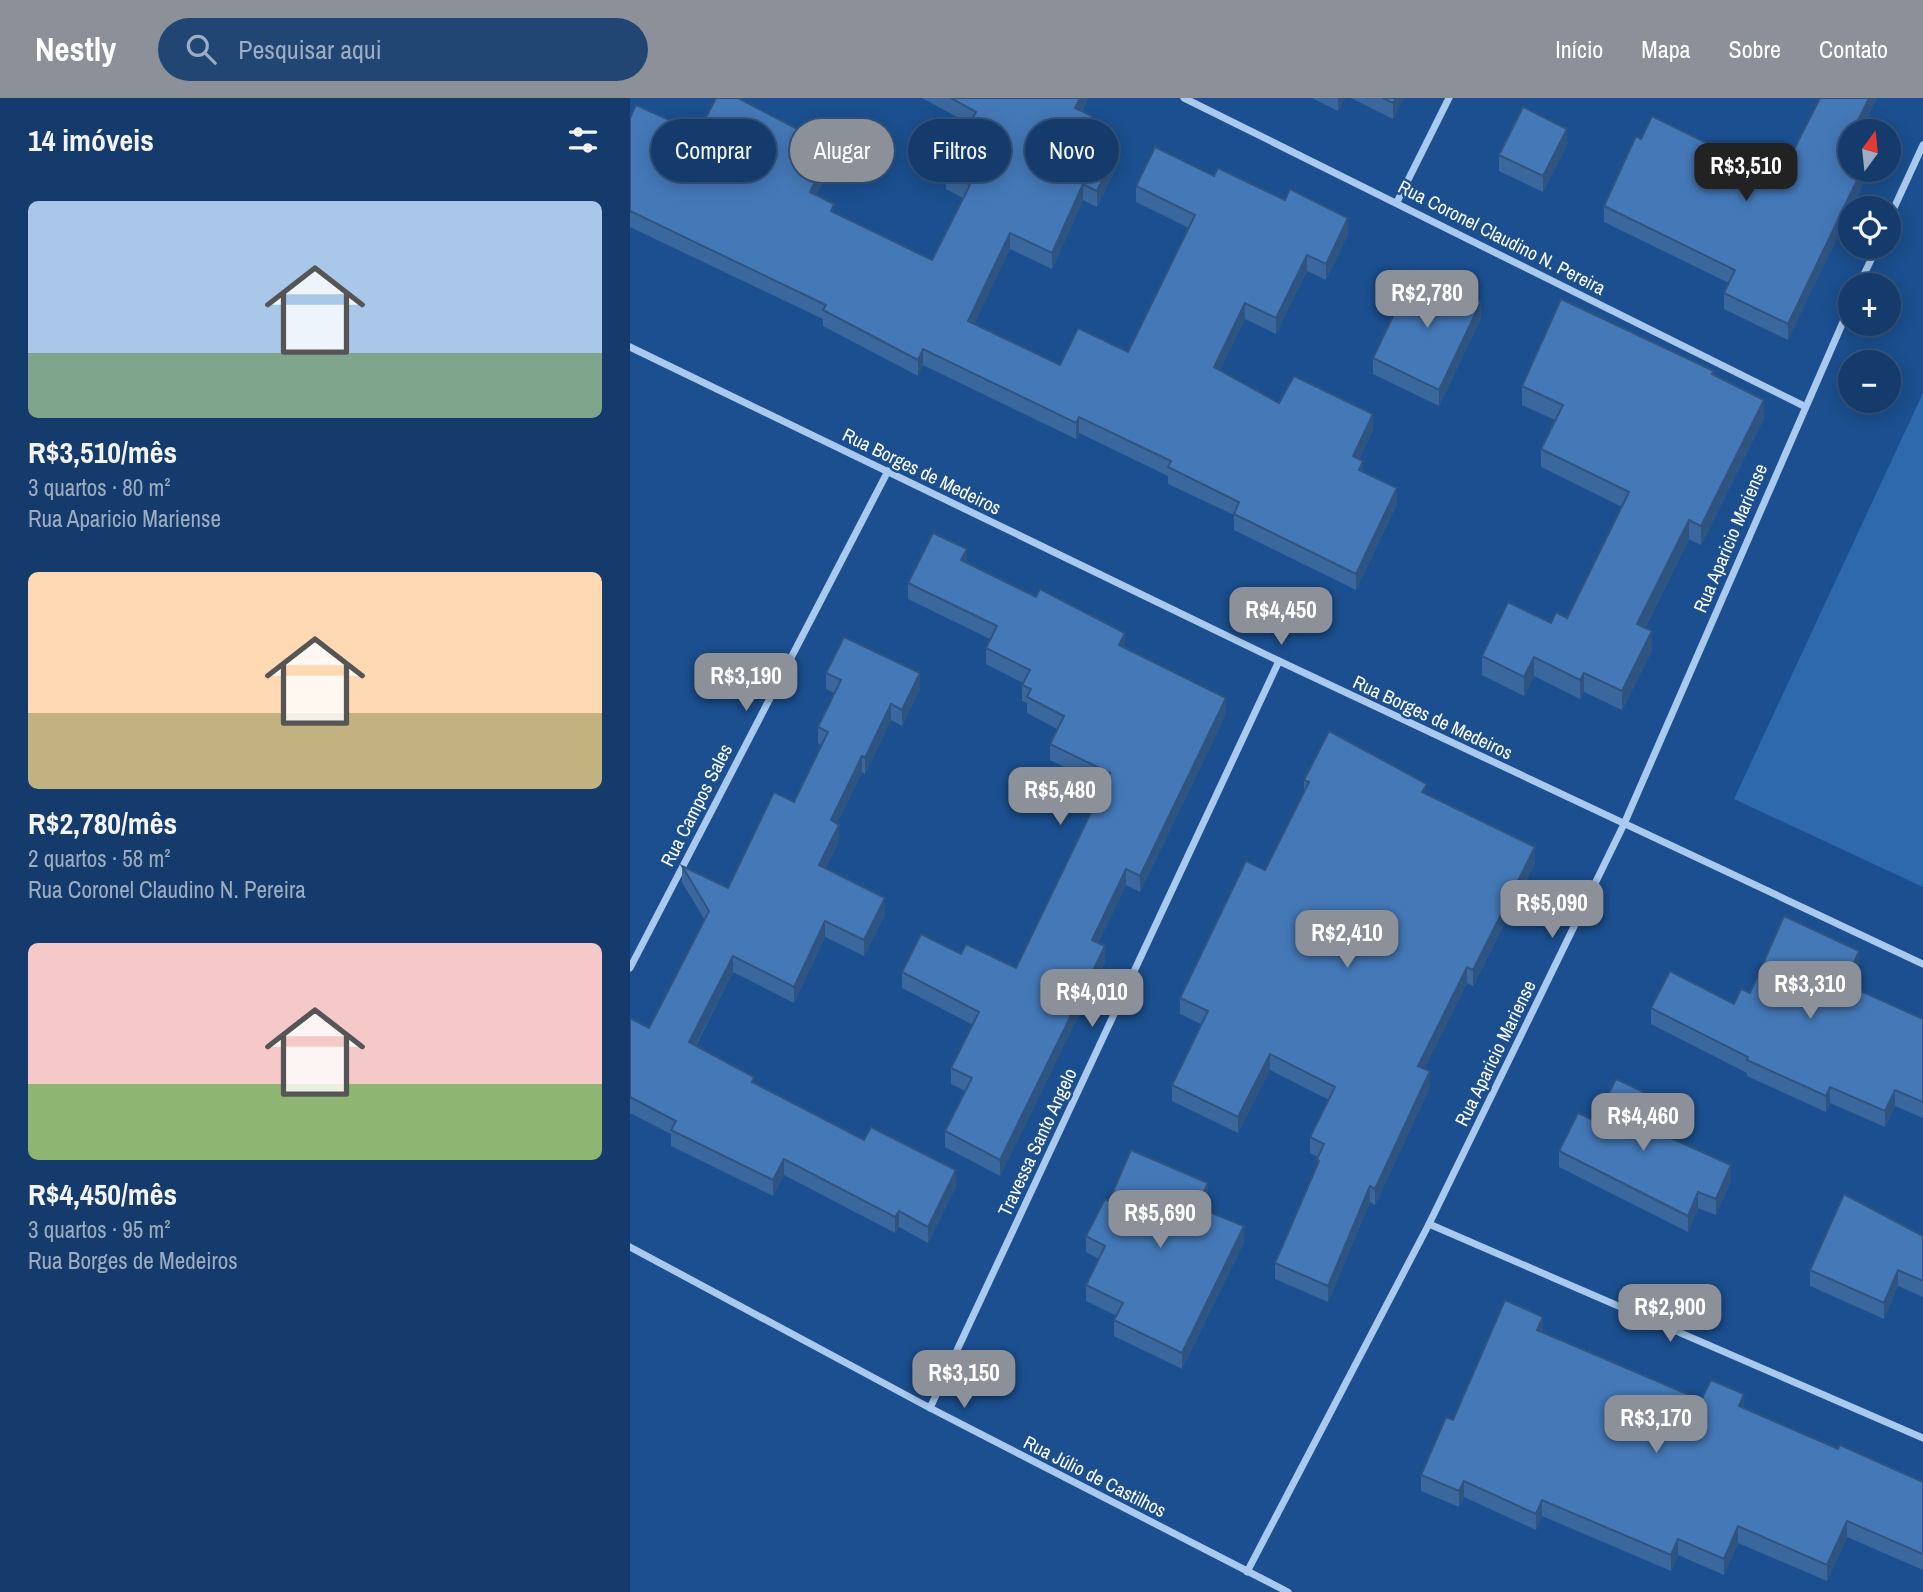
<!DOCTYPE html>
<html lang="pt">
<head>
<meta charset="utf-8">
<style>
  body { margin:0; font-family:"Archivo Narrow",sans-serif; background:#214673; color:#f1f3f6; height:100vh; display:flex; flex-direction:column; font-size:26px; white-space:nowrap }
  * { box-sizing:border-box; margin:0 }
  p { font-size:23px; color:#9dadc1 }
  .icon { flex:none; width:38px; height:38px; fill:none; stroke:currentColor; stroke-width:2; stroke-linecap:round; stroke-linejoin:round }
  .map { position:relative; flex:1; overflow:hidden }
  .details { display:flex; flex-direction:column; background:#143b6b; width:630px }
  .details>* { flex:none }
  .hud { position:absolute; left:21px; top:21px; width:665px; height:63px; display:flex; gap:14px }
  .needle { width:46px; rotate:15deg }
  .fabs { position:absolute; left:1208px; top:21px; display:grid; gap:14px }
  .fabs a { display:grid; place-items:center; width:63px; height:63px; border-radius:50%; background:#143b6b; box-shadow:0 4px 18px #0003,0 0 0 2px #33557e; font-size:35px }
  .price { position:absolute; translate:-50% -60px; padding:0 16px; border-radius:14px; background:#8c9099; color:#fff; font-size:23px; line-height:46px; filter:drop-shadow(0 2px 4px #0008) }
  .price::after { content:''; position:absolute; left:50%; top:42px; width:21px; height:16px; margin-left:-10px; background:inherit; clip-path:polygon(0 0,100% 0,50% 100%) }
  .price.on { background:#222; color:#fff }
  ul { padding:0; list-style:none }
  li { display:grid; align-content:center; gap:14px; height:371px; padding:0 28px }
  li span { display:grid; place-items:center; height:217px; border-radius:10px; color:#555 }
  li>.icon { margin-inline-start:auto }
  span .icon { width:126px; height:126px; fill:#fffc; stroke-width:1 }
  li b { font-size:30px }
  h2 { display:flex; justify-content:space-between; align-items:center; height:84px; padding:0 28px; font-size:30px }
  .pill { padding:0 24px; border-radius:32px; background:#143b6b; box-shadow:0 4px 18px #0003,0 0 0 2px #33557e; font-size:24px; line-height:63px }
  .pill.on { background:#8c9099; color:#fff }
  header { display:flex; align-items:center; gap:42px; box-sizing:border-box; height:98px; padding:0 35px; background:#8c9099; color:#fff }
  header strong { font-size:33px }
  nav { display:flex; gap:38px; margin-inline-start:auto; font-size:24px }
  .search { width:490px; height:63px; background:#214673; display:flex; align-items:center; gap:18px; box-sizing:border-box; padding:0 24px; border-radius:38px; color:#9dadc1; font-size:26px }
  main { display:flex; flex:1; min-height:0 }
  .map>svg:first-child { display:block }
  .green { fill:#2e69ad }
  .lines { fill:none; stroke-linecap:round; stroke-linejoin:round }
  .street { stroke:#a9c9ee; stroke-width:7 }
  .wall { fill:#3a679d }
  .shaded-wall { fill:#305480 }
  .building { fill:#4478b7; stroke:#305480; stroke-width:2 }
  .labels { text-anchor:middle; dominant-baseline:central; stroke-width:5; stroke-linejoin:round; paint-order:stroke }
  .street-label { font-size:19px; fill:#fff; stroke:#1b4f8f }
</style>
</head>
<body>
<header>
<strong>Nestly</strong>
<div class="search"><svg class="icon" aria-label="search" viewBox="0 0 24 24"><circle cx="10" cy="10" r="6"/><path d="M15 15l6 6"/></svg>Pesquisar aqui</div>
<nav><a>Início</a><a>Mapa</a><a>Sobre</a><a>Contato</a></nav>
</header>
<main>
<section class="details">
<h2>14 imóveis<svg class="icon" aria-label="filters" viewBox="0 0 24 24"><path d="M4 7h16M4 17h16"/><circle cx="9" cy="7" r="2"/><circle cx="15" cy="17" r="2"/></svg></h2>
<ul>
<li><span style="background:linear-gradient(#a9c7e8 70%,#7fa58c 0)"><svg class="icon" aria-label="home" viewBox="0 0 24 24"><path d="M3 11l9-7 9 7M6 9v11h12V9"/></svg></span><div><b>R$3,510/mês</b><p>3 quartos · 80 m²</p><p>Rua Aparicio Mariense</p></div></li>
<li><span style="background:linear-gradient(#ffd9b3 65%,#c2b280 0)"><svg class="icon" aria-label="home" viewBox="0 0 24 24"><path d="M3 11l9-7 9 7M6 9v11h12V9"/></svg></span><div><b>R$2,780/mês</b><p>2 quartos · 58 m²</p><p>Rua Coronel Claudino N. Pereira</p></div></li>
<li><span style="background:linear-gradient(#f6c9c9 65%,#8fb573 0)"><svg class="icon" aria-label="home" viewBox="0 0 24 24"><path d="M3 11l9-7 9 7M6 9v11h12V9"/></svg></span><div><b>R$4,450/mês</b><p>3 quartos · 95 m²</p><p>Rua Borges de Medeiros</p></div></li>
</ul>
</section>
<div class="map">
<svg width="1293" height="1494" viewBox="0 0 1293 1494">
  <rect width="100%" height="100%" fill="#1b4f8f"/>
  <polygon class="green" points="1293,295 1293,789 1104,701"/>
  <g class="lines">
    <g class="street">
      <polyline points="554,0 1174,308"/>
      <polyline points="767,104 819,0"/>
      <polyline points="1258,123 1293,47"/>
      <polyline points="1229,187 1247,149"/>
      <polyline points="0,249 649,563 1293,866"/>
      <polyline points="0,870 258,373"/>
      <polyline points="799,1126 1293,1340"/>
      <polyline points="0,1149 300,1310 658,1494"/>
      <polyline points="300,1310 649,563"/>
      <polyline points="617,1474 799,1126 994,726 1220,208"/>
    </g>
  </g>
  <g class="wall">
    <polygon points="292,0 458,0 452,13 462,32 490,62 467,109 453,102 422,171 380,151 344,226 430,267 498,254 559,130 506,104 506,88 584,78 718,136 696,182 677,173 646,236 615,221 590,272 649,305 743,332 729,361 733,374 767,406 726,492 604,432 604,417 538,386 538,378 449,335 446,341 293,267 288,278 193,228 193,221 0,129 0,20 202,65 186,97 204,114 302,162 333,100 316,91 316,75 340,26"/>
    <polygon points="682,0 715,0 708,13"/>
    <polygon points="721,0 774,0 763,21"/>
    <polygon points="1190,0 1247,0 1231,33 1220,33 1220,72 1239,72 1239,74 1222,110 1220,110 1158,242 1094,211 1094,195 1099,185 974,124 974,108 1011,41 1149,81"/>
    <polygon points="937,47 913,94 869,73 869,57"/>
    <polygon points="851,220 809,308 743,276 743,260"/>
    <polygon points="1084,277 1134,320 1071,447 1059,441 1015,530 1022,552 992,612 954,594 950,601 904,578 894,598 852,577 852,558 921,525 937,520 992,409 911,369 911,351 925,322 892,307 892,288"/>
    <polygon points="337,465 495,551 596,616 510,794 496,787 468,845 475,864 370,1078 315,1049 315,1033 335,993 321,986 321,970 343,927 272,890 272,874 331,856 386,870 474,688 420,662 420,646 427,631 397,615 397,605 392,603 392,587 393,585 356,566 356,550 360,541 278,501 278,485"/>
    <polygon points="196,575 290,591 272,628 261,622 235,676 232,674 207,725 209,743 195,771 255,816 234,858 195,839 164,905 103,874 66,948 124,985 326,1088 298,1145 269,1129 265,1135 154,1077 143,1098 41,1048 41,1036 0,1015 0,920 19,930 74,821 52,784 52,768 98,790 164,704 191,647 188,645 188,629 204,595 196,591"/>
    <polygon points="674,682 797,696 905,765 843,888 837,885 794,971 800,989 745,1107 740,1104 698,1204 645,1181 645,1165 687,1069 687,1061 688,1059 680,1055 680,1039 699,1002 640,972 608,1035 542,1003 542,987 571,926 550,916 550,900 635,772 674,694"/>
    <polygon points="1229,869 1221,889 1293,921 1293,1020 1265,1008 1255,1029 1200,1005 1196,1014 1117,978 1117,975 1021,926 1021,910 1104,906 1120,895"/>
    <polygon points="1018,1012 1011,1027 1101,1083 1086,1117 1068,1110 1058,1134 929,1069 929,1053 965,1023"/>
    <polygon points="578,1101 573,1111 614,1144 552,1271 484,1238 484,1222 487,1218 456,1203 456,1187 469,1161 456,1154 456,1138 479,1103"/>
    <polygon points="1293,1138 1293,1199 1268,1188 1254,1221 1180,1188 1180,1172"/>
    <polygon points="913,1235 1071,1302 1114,1310 1208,1351 1293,1384 1293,1472 1217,1439 1197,1483 1108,1445 1094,1477 1048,1457 1041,1473 912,1418 906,1432 834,1399 829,1409 791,1393 791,1377 823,1322"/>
  </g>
  <g class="shaded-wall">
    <polygon points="450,0 458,0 445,26 445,10"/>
    <polygon points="708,0 715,0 708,13"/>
    <polygon points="766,0 774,0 763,21 763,5"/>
    <polygon points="1239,0 1247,0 1231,33 1223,33"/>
    <polygon points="462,18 462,34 456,29"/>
    <polygon points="937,31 937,47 913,94 913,78"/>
    <polygon points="490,46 490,62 467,109 467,93"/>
    <polygon points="202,49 202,65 180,110 180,94"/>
    <polygon points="1232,72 1239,72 1239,74 1222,110 1220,110 1220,114 1158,242 1158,226"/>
    <polygon points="453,86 453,102 422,171 422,155"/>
    <polygon points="718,120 718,136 696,182 696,166"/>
    <polygon points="380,135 380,151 338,239 338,223"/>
    <polygon points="677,157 677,173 646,236 646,220"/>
    <polygon points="851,204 851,220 809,308 809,292"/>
    <polygon points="615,205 615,221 584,285 584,269"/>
    <polygon points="293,251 293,267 288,278 288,262"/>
    <polygon points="1134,302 1134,320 1071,447 1071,428"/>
    <polygon points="743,316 743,332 723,374 723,358"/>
    <polygon points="449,319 449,335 446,341 446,325"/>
    <polygon points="733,363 733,379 729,372"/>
    <polygon points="767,390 767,406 726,492 726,476"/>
    <polygon points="1059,422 1059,441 1007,545 1007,526"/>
    <polygon points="337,451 337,467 331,462"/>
    <polygon points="1022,533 1022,552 992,612 992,593"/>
    <polygon points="495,535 495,551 489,547"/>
    <polygon points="904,559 904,578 894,598 894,579"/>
    <polygon points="290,575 290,591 272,628 272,612"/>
    <polygon points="954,575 954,594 950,601 950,582"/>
    <polygon points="596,600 596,616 510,794 510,778"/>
    <polygon points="261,606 261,622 235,676 235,660"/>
    <polygon points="232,658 232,674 201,738 201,722"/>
    <polygon points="209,727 209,743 189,783 189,767"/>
    <polygon points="905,749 905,765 843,888 843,872"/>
    <polygon points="496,771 496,787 462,858 462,842"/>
    <polygon points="255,800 255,816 234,858 234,842"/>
    <polygon points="195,823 195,839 164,905 164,889"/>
    <polygon points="475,848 475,864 370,1078 370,1062"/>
    <polygon points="1229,853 1229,869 1215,902 1215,886"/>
    <polygon points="103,858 103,874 59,960 59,944"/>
    <polygon points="837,869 837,885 788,984 788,968"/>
    <polygon points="640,956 640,972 608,1035 608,1019"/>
    <polygon points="800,973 800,989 745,1107 745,1091"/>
    <polygon points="1200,989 1200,1005 1196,1014 1196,998"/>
    <polygon points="1265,992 1265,1008 1255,1029 1255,1013"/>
    <polygon points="1018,996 1018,1012 1005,1040 1005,1024"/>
    <polygon points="154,1061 154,1077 143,1098 143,1082"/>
    <polygon points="1101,1067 1101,1083 1086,1117 1086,1101"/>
    <polygon points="326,1072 326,1088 298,1145 298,1129"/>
    <polygon points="578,1085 578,1101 567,1125 567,1109"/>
    <polygon points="740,1088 740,1104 698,1204 698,1188"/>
    <polygon points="1068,1094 1068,1110 1058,1134 1058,1118"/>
    <polygon points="269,1113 269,1129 265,1135 265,1119"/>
    <polygon points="614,1128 614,1144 552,1271 552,1255"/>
    <polygon points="1268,1172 1268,1188 1254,1221 1254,1205"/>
    <polygon points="913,1219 913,1235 907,1232"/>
    <polygon points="1114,1296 1114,1312 1109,1308"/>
    <polygon points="834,1383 834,1399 829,1409 829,1393"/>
    <polygon points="912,1402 912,1418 906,1432 906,1416"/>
    <polygon points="1217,1423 1217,1439 1197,1483 1197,1467"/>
    <polygon points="1108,1428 1108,1445 1094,1477 1094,1461"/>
    <polygon points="1048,1441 1048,1457 1041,1473 1041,1457"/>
  </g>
  <g class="building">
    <polygon points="86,0 108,0 202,49 180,94 204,106 201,113 302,162 340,87 316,75 346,14 321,0 450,0 445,10 462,18 456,29 490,46 467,93 453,86 422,155 380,135 338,223 430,267 448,230 498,254 565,117 506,88 525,49 584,78 588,70 655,102 660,91 718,120 696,166 677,157 646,220 615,205 584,269 649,305 664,278 743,316 723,358 733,363 729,372 767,390 726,476 604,416 609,404 538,369 541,363 449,319 446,325 293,251 288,262 193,212 196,207 0,113 0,20 6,7 68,35"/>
    <polygon points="753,0 766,0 763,5"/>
    <polygon points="1190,0 1239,0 1223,33 1220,33 1220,40 1217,46 1220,48 1220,72 1232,72 1158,226 1094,195 1105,172 974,108 1006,38 1011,41 1022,18 1149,81"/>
    <polygon points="893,9 937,31 913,78 869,57"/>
    <polygon points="785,172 851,204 809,292 743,260"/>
    <polygon points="931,201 1084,273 1082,276 1134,302 1071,428 1059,422 1007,526 1022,533 992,593 954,575 950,582 904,559 894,579 852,558 878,504 921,525 926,514 937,520 999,394 911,351 933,307 892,288"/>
    <polygon points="303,435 337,451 331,462 406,499 410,491 495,535 489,547 596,600 510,778 496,771 462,842 475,848 370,1062 315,1033 342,980 321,970 349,914 272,874 291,836 331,856 336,846 386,870 480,675 420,646 434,618 397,599 401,591 392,587 400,572 356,550 367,528 278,485"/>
    <polygon points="214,539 290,575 272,612 261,606 235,660 232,658 201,722 209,727 189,767 255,800 234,842 195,823 164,889 103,858 59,944 124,979 122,984 234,1042 241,1029 326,1072 298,1129 269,1113 265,1119 154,1061 143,1082 41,1032 46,1023 0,999 0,920 19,930 79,813 52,768 98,790 144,694 164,704 198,634 188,629 211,582 196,575"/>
    <polygon points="699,633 797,686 792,694 905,749 843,872 837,869 788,968 800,973 745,1091 740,1088 698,1188 645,1165 689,1063 687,1061 694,1046 680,1039 705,989 640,956 608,1019 542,987 578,913 550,900 616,763 635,772 679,684 674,682"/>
    <polygon points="1154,818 1229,853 1215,886 1293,921 1293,1004 1265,992 1255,1013 1200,989 1196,998 1117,962 1118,959 1021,910 1040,873 1104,906 1111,891 1120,895"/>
    <polygon points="986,981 1018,996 1005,1024 1101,1067 1086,1101 1068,1094 1058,1118 929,1053 948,1015 965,1023"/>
    <polygon points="501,1052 578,1085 567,1109 614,1128 552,1255 484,1222 493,1205 456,1187 475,1148 456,1138 475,1101 479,1103"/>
    <polygon points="1214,1096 1293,1138 1293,1183 1268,1172 1254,1205 1180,1172"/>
    <polygon points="875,1202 913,1219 907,1232 1071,1302 1081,1282 1114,1296 1109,1308 1208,1351 1210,1347 1293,1384 1293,1456 1217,1423 1197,1467 1108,1428 1094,1461 1048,1441 1041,1457 912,1402 906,1416 834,1383 829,1393 791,1377 816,1319 823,1322"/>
  </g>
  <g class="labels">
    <g class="street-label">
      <text transform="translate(872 139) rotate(27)">Rua Coronel Claudino N. Pereira</text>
      <text transform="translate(292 373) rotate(26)">Rua Borges de Medeiros</text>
      <text transform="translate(1100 440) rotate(-67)">Rua Aparicio Mariense</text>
      <text transform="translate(803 619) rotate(25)">Rua Borges de Medeiros</text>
      <text transform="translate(66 707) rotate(-63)">Rua Campos Sales</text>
      <text transform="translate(865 955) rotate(-64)">Rua Aparicio Mariense</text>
      <text transform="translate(407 1044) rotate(-65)">Travessa Santo Angelo</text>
      <text transform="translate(465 1378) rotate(27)">Rua Júlio de Castilhos</text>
    </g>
  </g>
</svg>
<div class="fabs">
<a><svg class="needle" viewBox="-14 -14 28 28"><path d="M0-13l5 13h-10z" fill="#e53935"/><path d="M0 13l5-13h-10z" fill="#9dadc1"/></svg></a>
<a><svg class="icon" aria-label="locate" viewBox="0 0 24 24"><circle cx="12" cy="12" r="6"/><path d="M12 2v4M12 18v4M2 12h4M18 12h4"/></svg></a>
<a>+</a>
<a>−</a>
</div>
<b class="price on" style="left:1116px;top:105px">R$3,510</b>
<b class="price" style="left:797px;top:232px">R$2,780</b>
<b class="price" style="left:651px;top:549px">R$4,450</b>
<b class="price" style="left:116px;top:615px">R$3,190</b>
<b class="price" style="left:430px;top:729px">R$5,480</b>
<b class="price" style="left:922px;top:842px">R$5,090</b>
<b class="price" style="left:717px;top:872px">R$2,410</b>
<b class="price" style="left:1180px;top:923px">R$3,310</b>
<b class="price" style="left:462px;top:931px">R$4,010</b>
<b class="price" style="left:1013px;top:1055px">R$4,460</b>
<b class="price" style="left:530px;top:1152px">R$5,690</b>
<b class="price" style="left:1040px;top:1246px">R$2,900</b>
<b class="price" style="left:334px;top:1312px">R$3,150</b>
<b class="price" style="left:1026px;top:1357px">R$3,170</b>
<div class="hud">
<a class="pill">Comprar</a>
<a class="pill on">Alugar</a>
<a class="pill">Filtros</a>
<a class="pill">Novo</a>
</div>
</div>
</main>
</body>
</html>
